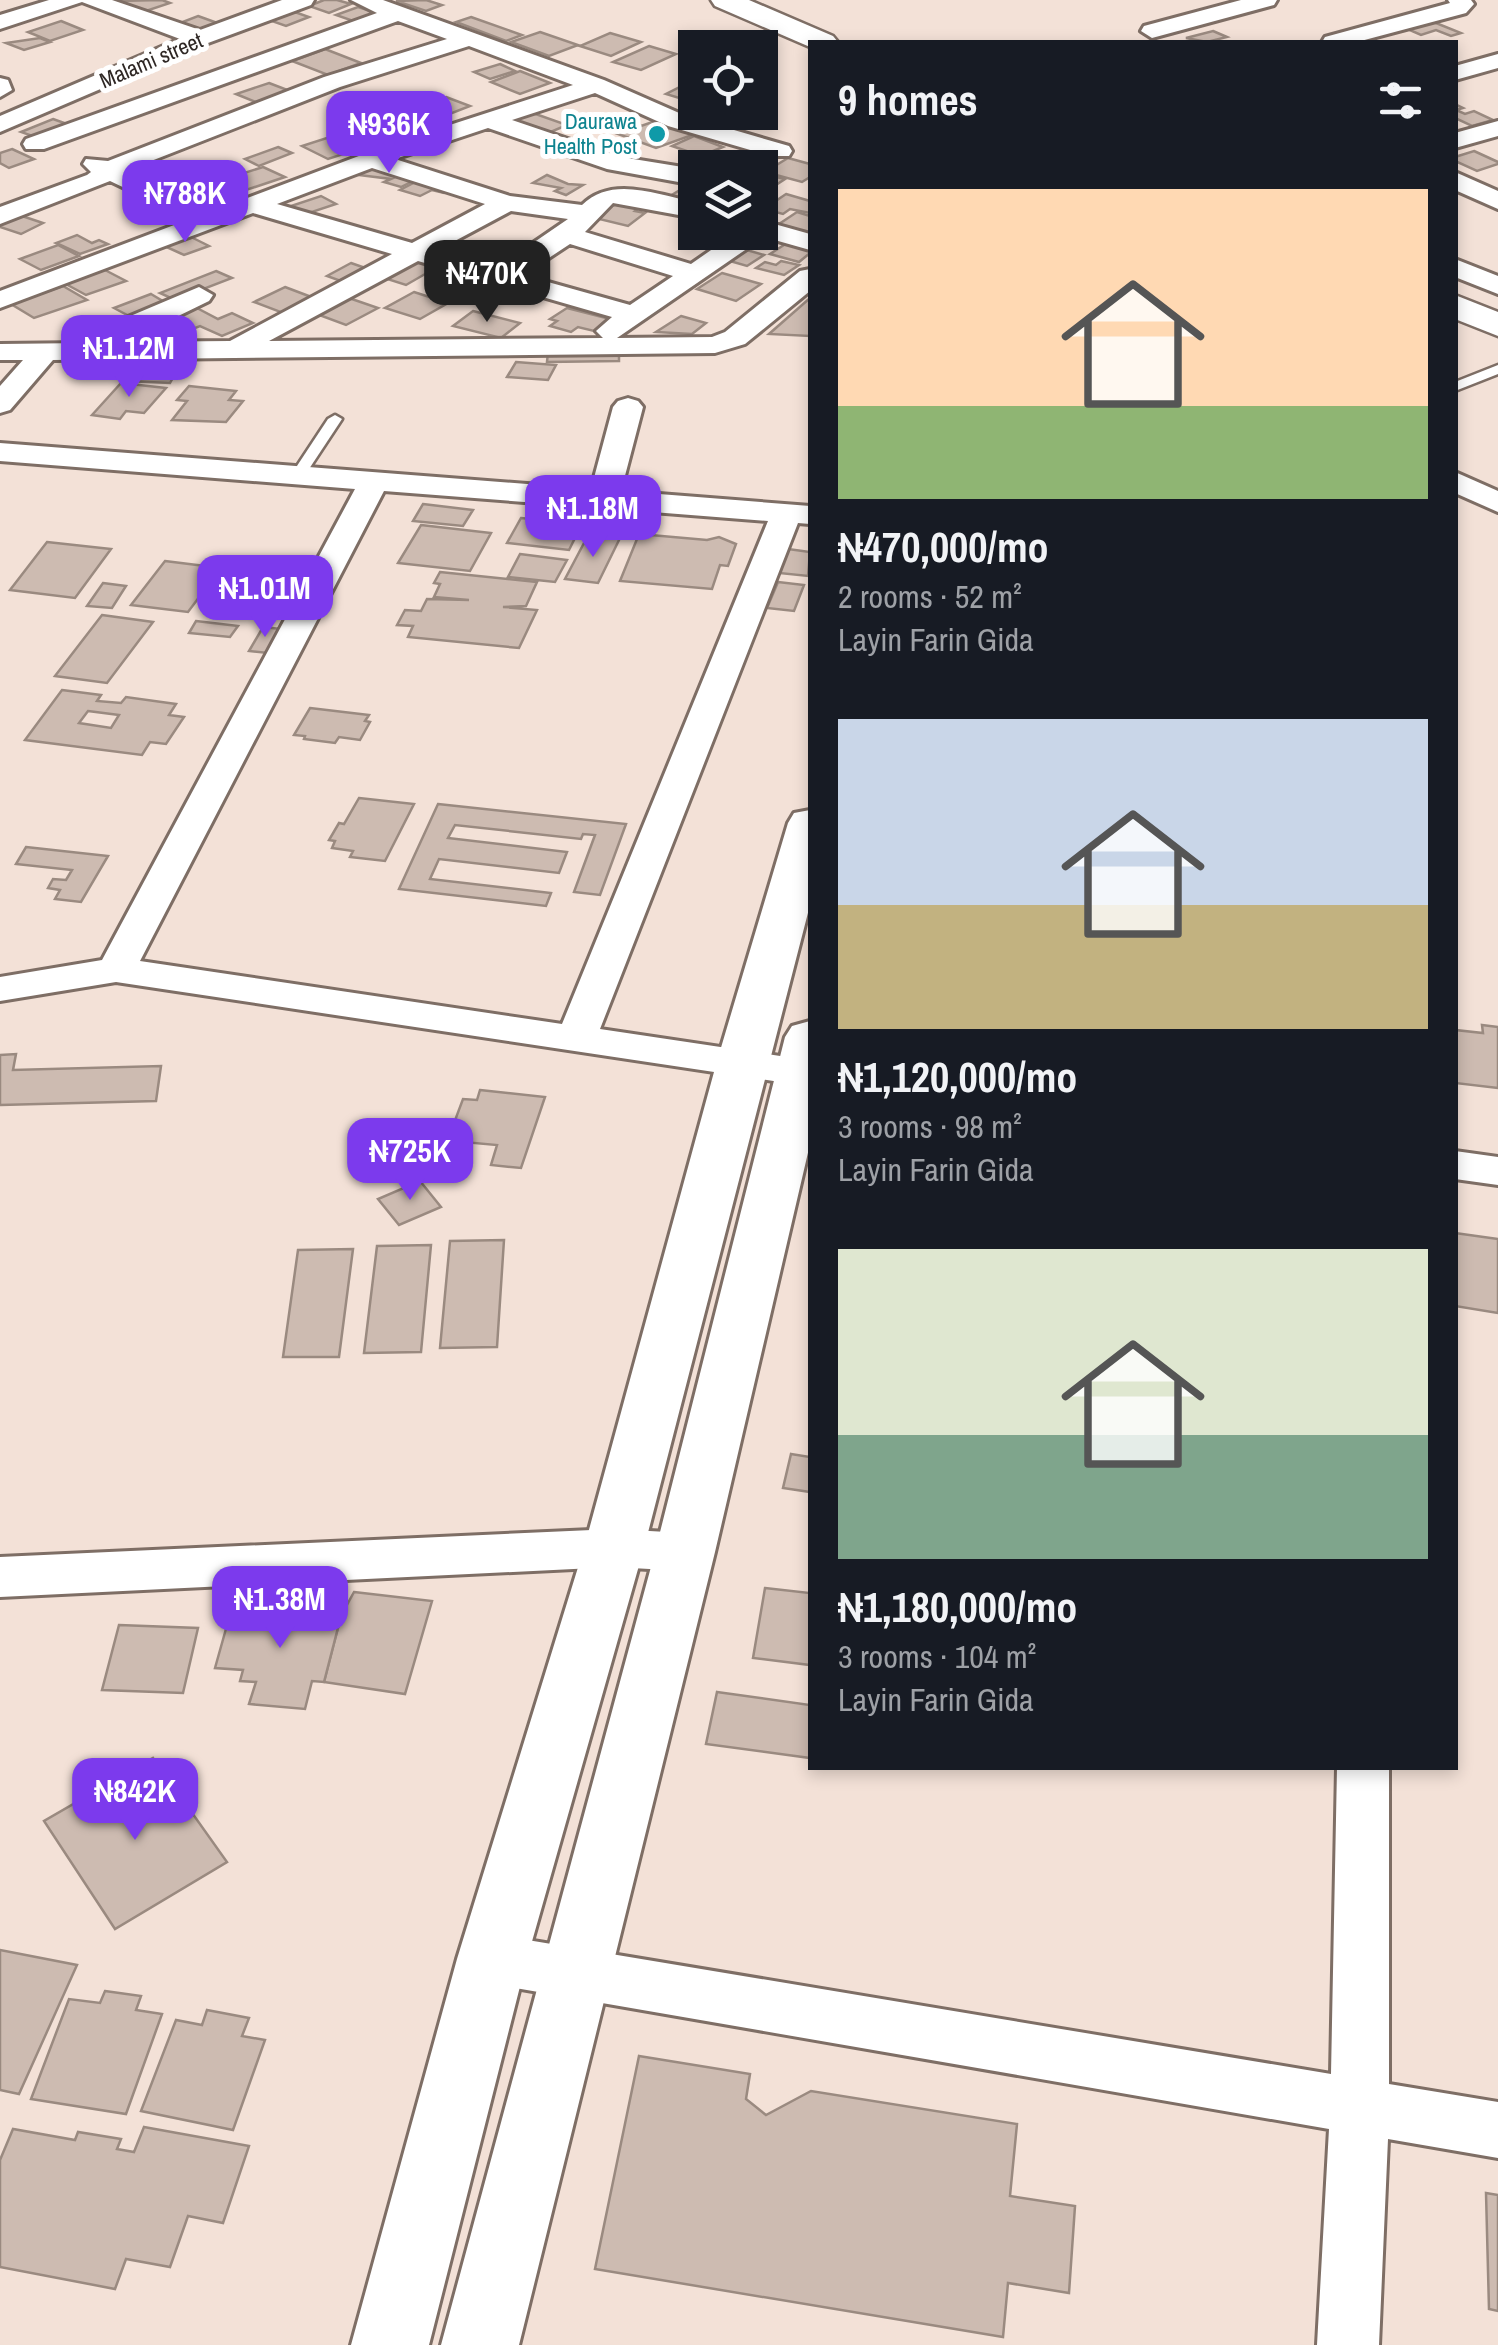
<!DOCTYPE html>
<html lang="en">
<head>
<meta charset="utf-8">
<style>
  body { margin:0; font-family:"Archivo Narrow",sans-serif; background:#242831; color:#f1f3f6; height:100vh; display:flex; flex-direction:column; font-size:38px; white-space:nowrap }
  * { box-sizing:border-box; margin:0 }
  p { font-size:32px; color:#9ea1a6 }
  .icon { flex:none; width:55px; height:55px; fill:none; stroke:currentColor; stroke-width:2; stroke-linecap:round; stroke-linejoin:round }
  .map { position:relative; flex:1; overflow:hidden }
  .drawer { position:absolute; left:808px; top:40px; width:650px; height:1730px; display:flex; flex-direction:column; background:#171b24; border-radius:0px; box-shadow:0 5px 15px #0003 }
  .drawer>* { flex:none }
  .fabs { position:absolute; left:678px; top:30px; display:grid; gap:20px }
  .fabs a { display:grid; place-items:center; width:100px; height:100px; border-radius:0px; background:#171b24; box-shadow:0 5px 15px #0003; font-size:50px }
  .price { position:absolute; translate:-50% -85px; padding:0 22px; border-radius:20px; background:#7c3aed; color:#fff; font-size:32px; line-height:65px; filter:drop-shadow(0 2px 5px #0008) }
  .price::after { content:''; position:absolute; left:50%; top:60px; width:30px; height:22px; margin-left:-15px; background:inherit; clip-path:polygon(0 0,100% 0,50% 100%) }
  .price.current { background:#222; color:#fff }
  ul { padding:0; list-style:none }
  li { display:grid; align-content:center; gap:20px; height:530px; padding:0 30px }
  li span { display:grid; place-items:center; height:310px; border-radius:0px; color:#555 }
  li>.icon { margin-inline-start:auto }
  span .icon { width:180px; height:180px; fill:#fffc; stroke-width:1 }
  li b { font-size:42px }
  h2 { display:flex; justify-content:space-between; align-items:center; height:120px; padding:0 30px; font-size:42px }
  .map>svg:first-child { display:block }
  .building { fill:#cdbbb1; stroke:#9a8a80; stroke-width:2.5; fill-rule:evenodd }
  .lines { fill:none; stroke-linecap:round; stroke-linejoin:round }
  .service-casing { stroke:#7e6e65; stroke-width:5 }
  .minor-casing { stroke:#7e6e65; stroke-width:6 }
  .tertiary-casing { stroke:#7e6e65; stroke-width:6 }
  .trunk-casing { stroke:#7e6e65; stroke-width:5 }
  .service { fill:#fff; fill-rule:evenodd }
  .minor { fill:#fff; fill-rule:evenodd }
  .tertiary { fill:#fff; fill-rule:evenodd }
  .trunk { fill:#fff; fill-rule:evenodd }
  .culture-dot { fill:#0f9aa8; stroke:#fff; stroke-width:4 }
  .labels { text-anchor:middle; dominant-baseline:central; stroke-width:10; stroke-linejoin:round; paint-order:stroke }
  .far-street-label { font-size:22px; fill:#2e2724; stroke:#fff }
  .far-culture-label { font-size:22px; fill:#0d838f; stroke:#fff; text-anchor:end }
</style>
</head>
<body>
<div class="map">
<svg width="1498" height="2345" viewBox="0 0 1498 2345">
  <rect width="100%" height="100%" fill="#f3e1d7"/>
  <g class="building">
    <polygon points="162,0 170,3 143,12 116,1"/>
    <polygon points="324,0 337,0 351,4 329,13 309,6"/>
    <polygon points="426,0 442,5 426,11 396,1"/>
    <polygon points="358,7 377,13 356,22 336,15"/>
    <polygon points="289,10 309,17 286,26 266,19"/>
    <polygon points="198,16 223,25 200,33 175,25"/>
    <polygon points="471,17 522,35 506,41 456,22"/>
    <polygon points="61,21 83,30 50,41 28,32"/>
    <polygon points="1431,21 1461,33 1451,36 1436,30 1421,35 1405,28"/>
    <polygon points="1213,31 1227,37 1207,42 1186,38"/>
    <polygon points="540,32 578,45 549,56 511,42"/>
    <polygon points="610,33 641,42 611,56 580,46"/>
    <polygon points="40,38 50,42 24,50 6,43"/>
    <polygon points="649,46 676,54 641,70 613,62"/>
    <polygon points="325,49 361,63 328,75 292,61"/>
    <polygon points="500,64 515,71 490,79 474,72"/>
    <polygon points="520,71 550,83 520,94 491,82"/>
    <polygon points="269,83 290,91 258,103 236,94"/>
    <polygon points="688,83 695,86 695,98 689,101 666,94"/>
    <polygon points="446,97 470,106 442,117 419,108"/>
    <polygon points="1455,104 1463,108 1456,110 1465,114 1474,111 1493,120 1472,126 1455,118"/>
    <polygon points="405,109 441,123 426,129 390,114"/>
    <polygon points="530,112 567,125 546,134 510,121"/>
    <polygon points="53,119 70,125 38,138 21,132"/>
    <polygon points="655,121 695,134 656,148 618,134"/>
    <polygon points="371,123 397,136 367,146 341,133"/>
    <polygon points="336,135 362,148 328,159 302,146"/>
    <polygon points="694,136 723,147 701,156 672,146"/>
    <polygon points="278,147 292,153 259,166 245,159"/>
    <polygon points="12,149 34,159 9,168 0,163 0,153"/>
    <polygon points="1474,151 1498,162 1498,164 1477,171 1455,161 1455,157"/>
    <polygon points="788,158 810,164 810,177 802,182 765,172"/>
    <polygon points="376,166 417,179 401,187 384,182 391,179 359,175"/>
    <polygon points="263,167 285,177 246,190 225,179"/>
    <polygon points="763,174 785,179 762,194 760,176"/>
    <polygon points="547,175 568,184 583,185 566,195 555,191 561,188 533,183"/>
    <polygon points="421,179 452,189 444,193 432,190 420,196 400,190"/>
    <polygon points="695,181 692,202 670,196"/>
    <polygon points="199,192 223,201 205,209 181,201"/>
    <polygon points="786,194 810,201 810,213 790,209 783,214 764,209"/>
    <polygon points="321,196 336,204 306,214 291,206"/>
    <polygon points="618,202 640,207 635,211 645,213 628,226 595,218"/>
    <polygon points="797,212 810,216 810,235 776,226"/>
    <polygon points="16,214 43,223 21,234 0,227 0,222"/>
    <polygon points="185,234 209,246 184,255 160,244"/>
    <polygon points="77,235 92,243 99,240 108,244 80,254 56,243"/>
    <polygon points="787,243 810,249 810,253 799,262 770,254"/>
    <polygon points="58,245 79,256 41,270 20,259"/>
    <polygon points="740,248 764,255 747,266 723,259"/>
    <polygon points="414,259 439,266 406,285 381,277"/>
    <polygon points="781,261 799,265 784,275 756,268 765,262 776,265"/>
    <polygon points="351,263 374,271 349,284 327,276"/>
    <polygon points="103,269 126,281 86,295 64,283"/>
    <polygon points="216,271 232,278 175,300 160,293"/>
    <polygon points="722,273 761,284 736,301 697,289"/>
    <polygon points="63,286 87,300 34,318 11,304"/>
    <polygon points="285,287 314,298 283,313 254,302"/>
    <polygon points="414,292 448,303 420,319 385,308"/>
    <polygon points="151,294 166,303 129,316 114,308"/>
    <polygon points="346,297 378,308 346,325 314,313"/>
    <polygon points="810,298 810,336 769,334"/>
    <polygon points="195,307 218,319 232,313 253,323 222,336 200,326 190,330 182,327 162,335 146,327"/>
    <polygon points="567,308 610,319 594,331 578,327 571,332 550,326 557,321 550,319"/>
    <polygon points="473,311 520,323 501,338 453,326"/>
    <polygon points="681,316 706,323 692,334 656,332"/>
    <polygon points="619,351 619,361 547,362 548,352"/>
    <polygon points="516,362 556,365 548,380 507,377"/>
    <polygon points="132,370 176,372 170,383 126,381"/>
    <polygon points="121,383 166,388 144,413 126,411 120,419 92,415"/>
    <polygon points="189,386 236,391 229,400 243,401 226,422 172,420 187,401 177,400"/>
    <polygon points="423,504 473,510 463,526 413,521"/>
    <polygon points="521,518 582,524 569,550 507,543"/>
    <polygon points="421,525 491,533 470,571 398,563"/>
    <polygon points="639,534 707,540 719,537 736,544 728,566 720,565 712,589 620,581"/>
    <polygon points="599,535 620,538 598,583 565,579 584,543 594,544"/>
    <polygon points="47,542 111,549 75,598 10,590"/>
    <polygon points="788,549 810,552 808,576 779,573"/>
    <polygon points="520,554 567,560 555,582 508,577"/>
    <polygon points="165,561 221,568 188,612 131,605"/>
    <polygon points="440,572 537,582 526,606 503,607 537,610 519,648 408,637 413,626 397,625 405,610 421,611 427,599 469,600 434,597 440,584 434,583"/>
    <polygon points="778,582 804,585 794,611 767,608"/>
    <polygon points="103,583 126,586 112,608 87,606"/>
    <polygon points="102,615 153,622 107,683 55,676"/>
    <polygon points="196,621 238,626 230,637 189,633"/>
    <polygon points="263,627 281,629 268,653 249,651"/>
    <path d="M62 690 101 695 97 701 121 703 126 697 176 704 169 715 184 717 166 744 150 742 142 755 25 740ZM88 711 119 715 111 728 79 723Z"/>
    <polygon points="310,708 369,715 365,721 370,722 360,740 339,737 335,743 304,739 305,736 294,735"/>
    <polygon points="359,798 414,804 385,861 350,857 353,851 332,848 335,841 329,840 339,823 344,824"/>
    <polygon points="438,804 626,824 600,895 574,892 595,835 583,834 581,839 455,825 448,838 567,852 559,873 439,859 430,879 551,893 546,906 399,889"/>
    <polygon points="26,847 108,856 81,902 55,899 60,890 48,888 53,879 66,880 72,870 16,864"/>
    <polygon points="1482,1025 1498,1027 1498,1088 1455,1083 1455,1030 1483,1033"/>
    <polygon points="16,1054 13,1070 161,1066 156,1101 0,1105 0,1055"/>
    <polygon points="480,1090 545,1097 521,1168 491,1165 497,1145 463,1142 466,1132 451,1131 463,1099 477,1100"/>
    <polygon points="420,1181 441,1207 399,1225 378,1199"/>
    <polygon points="1455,1233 1498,1239 1498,1313 1455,1306"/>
    <polygon points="504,1240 497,1347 440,1348 450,1241"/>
    <polygon points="431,1245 421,1352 364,1353 377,1246"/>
    <polygon points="353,1249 339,1357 283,1357 298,1250"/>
    <polygon points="791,1454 810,1457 810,1492 783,1488"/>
    <polygon points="765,1588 810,1593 810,1665 753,1658"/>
    <polygon points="354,1592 432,1601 405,1694 324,1682 341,1616"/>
    <polygon points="266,1602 319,1606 317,1614 341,1616 324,1682 312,1681 305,1709 249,1704 256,1682 240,1681 243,1670 215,1668 231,1611 263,1614"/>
    <polygon points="119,1625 198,1628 183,1693 102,1690"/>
    <polygon points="717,1692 810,1705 810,1758 706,1744"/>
    <polygon points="153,1758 227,1862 115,1929 44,1821"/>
    <polygon points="0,1950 77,1965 19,2094 0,2090"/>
    <polygon points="105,1991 141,1996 136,2010 162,2014 126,2114 31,2099 69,1999 100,2003"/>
    <polygon points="207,2010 249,2018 242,2036 265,2040 233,2130 141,2111 176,2020 202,2025"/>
    <polygon points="639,2056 750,2074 746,2099 766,2115 811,2091 1017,2124 1010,2196 1075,2206 1069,2293 1008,2283 1003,2337 595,2269"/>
    <polygon points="144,2127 249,2146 223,2223 188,2216 170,2267 126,2259 115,2289 0,2267 0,2160 13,2129 75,2140 78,2132 121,2139 117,2149 134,2152"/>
    <polygon points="1486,2193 1498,2195 1498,2311 1489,2309"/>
  </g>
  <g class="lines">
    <g class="service-casing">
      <g id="service">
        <polygon points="1498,365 1498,374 1455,391 1455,382"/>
        <polygon points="335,415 342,419 305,475 293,478 291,475 328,419"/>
      </g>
    </g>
    <g class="minor-casing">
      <g id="minor">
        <polygon points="49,0 112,0 200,30 282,0 314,0 311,5 208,43 0,132 0,116 180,39 82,2 0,29 0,15"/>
        <path d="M351 0H383L604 80 686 116 789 146 792 151 789 156H771L668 126 595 93 512 120 621 157 695 169V185L607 169 488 128 395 159 510 196 582 205C612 175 657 195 695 202V218L613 203 585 232 691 264 737 232H760V220L810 234V250L764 237 617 338 712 337 725 332 800 271 810 269V291L745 344 715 353 53 360 10 410 0 413V386L23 360H0V344L86 343 128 317 199 287 213 295 209 301 125 342 230 341 392 254 253 213 0 308V291L190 219 110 181 0 224V207L87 175 91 172 83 164 86 159 108 161 324 77 447 39 398 21 44 149H26L23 144 26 139 377 13ZM469 46 573 85 388 145 213 211 128 170 340 87ZM372 168 485 204 412 243 277 204ZM511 211 568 219 498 267 438 250ZM570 244 673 276 630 305 523 275ZM418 261 612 317 596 331 603 338 269 341Z"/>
        <polygon points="1241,0 1277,0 1274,5 1152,38 1141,31 1144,26"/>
        <polygon points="1448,0 1471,0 1474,4 1466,13 1357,42 1322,42 1325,37 1450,3"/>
        <polygon points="1498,54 1498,68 1455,80 1455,66"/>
        <polygon points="0,78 8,80 12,90 0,97"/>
        <polygon points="1498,121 1498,136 1455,148 1455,133"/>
        <polygon points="1455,172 1498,191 1498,209 1455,190"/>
        <polygon points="1455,259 1498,276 1498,294 1455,277"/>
        <path d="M628 398 638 401 643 407 621 491 810 506V524L798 523 600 1029 800 1059 810 1061V1083L800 1085 116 982 0 1001V977L102 960 355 489 0 461V443L591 489 613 407 618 401ZM384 491 768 521 562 1024 140 961Z"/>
        <polygon points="1455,472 1498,491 1498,512 1455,493"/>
        <polygon points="1455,1151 1498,1157 1498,1185 1455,1179"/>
        <polygon points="614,1529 685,1533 702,1538 710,1552 702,1566 685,1571 614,1567 0,1597 0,1557"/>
        <polygon points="1337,1768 1389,1768 1389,2084 1498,2102 1498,2158 1388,2139 1379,2345 1317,2345 1329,2129 492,1984 472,1977 464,1959 472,1941 492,1934 1331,2074"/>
      </g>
    </g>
    <g class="tertiary-casing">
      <g id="tertiary">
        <polygon points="810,810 810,905 644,1548 527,1959 429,2345 351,2345 457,1959 584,1548 717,1061 788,823 794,813"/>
        <polygon points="810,1021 810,1144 715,1552 519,2345 441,2345 655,1552 785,1037 792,1026"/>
      </g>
    </g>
    <g class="trunk-casing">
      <g id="trunk">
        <polygon points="711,0 749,0 833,36 838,42 810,42 810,47 715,6"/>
        <polygon points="1455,295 1498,312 1498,336 1455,319"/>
      </g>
    </g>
    <use href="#service" class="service"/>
    <use href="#minor" class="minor"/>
    <use href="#tertiary" class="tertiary"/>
    <use href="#trunk" class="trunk"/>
  </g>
  <circle class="culture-dot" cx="657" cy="134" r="10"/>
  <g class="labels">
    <g class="far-street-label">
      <text transform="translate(151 60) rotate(-23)">Malami street</text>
    </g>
    <g class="far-culture-label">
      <text x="637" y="121">Daurawa<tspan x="637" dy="25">Health Post</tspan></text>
    </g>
  </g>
</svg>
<div class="fabs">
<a><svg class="icon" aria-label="locate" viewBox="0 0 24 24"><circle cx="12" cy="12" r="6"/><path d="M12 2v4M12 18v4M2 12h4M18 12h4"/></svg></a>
<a><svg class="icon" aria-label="layers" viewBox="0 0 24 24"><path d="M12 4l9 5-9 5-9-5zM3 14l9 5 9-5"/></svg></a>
</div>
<b class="price" style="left:389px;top:176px">₦936K</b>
<b class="price" style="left:185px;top:245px">₦788K</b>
<b class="price current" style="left:487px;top:325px">₦470K</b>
<b class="price" style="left:129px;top:400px">₦1.12M</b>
<b class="price" style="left:593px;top:560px">₦1.18M</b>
<b class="price" style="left:265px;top:640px">₦1.01M</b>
<b class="price" style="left:410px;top:1203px">₦725K</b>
<b class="price" style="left:280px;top:1651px">₦1.38M</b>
<b class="price" style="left:135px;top:1843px">₦842K</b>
<section class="drawer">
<h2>9 homes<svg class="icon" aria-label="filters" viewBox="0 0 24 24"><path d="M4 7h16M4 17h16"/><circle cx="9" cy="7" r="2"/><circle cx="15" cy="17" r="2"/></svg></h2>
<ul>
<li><span style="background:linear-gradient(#ffd9b3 70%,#8fb573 0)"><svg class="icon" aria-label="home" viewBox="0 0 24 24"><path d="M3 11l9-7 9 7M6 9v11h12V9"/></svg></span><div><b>₦470,000/mo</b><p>2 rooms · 52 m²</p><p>Layin Farin Gida</p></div></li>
<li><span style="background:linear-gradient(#c9d6e8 60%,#c2b280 0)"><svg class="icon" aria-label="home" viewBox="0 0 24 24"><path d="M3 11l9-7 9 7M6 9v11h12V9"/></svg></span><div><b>₦1,120,000/mo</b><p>3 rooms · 98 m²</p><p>Layin Farin Gida</p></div></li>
<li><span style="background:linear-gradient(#dfe7d0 60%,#7fa58c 0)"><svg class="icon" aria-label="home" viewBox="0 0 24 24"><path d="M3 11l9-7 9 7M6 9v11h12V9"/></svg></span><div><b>₦1,180,000/mo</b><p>3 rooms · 104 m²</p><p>Layin Farin Gida</p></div></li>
</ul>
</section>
</div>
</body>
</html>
